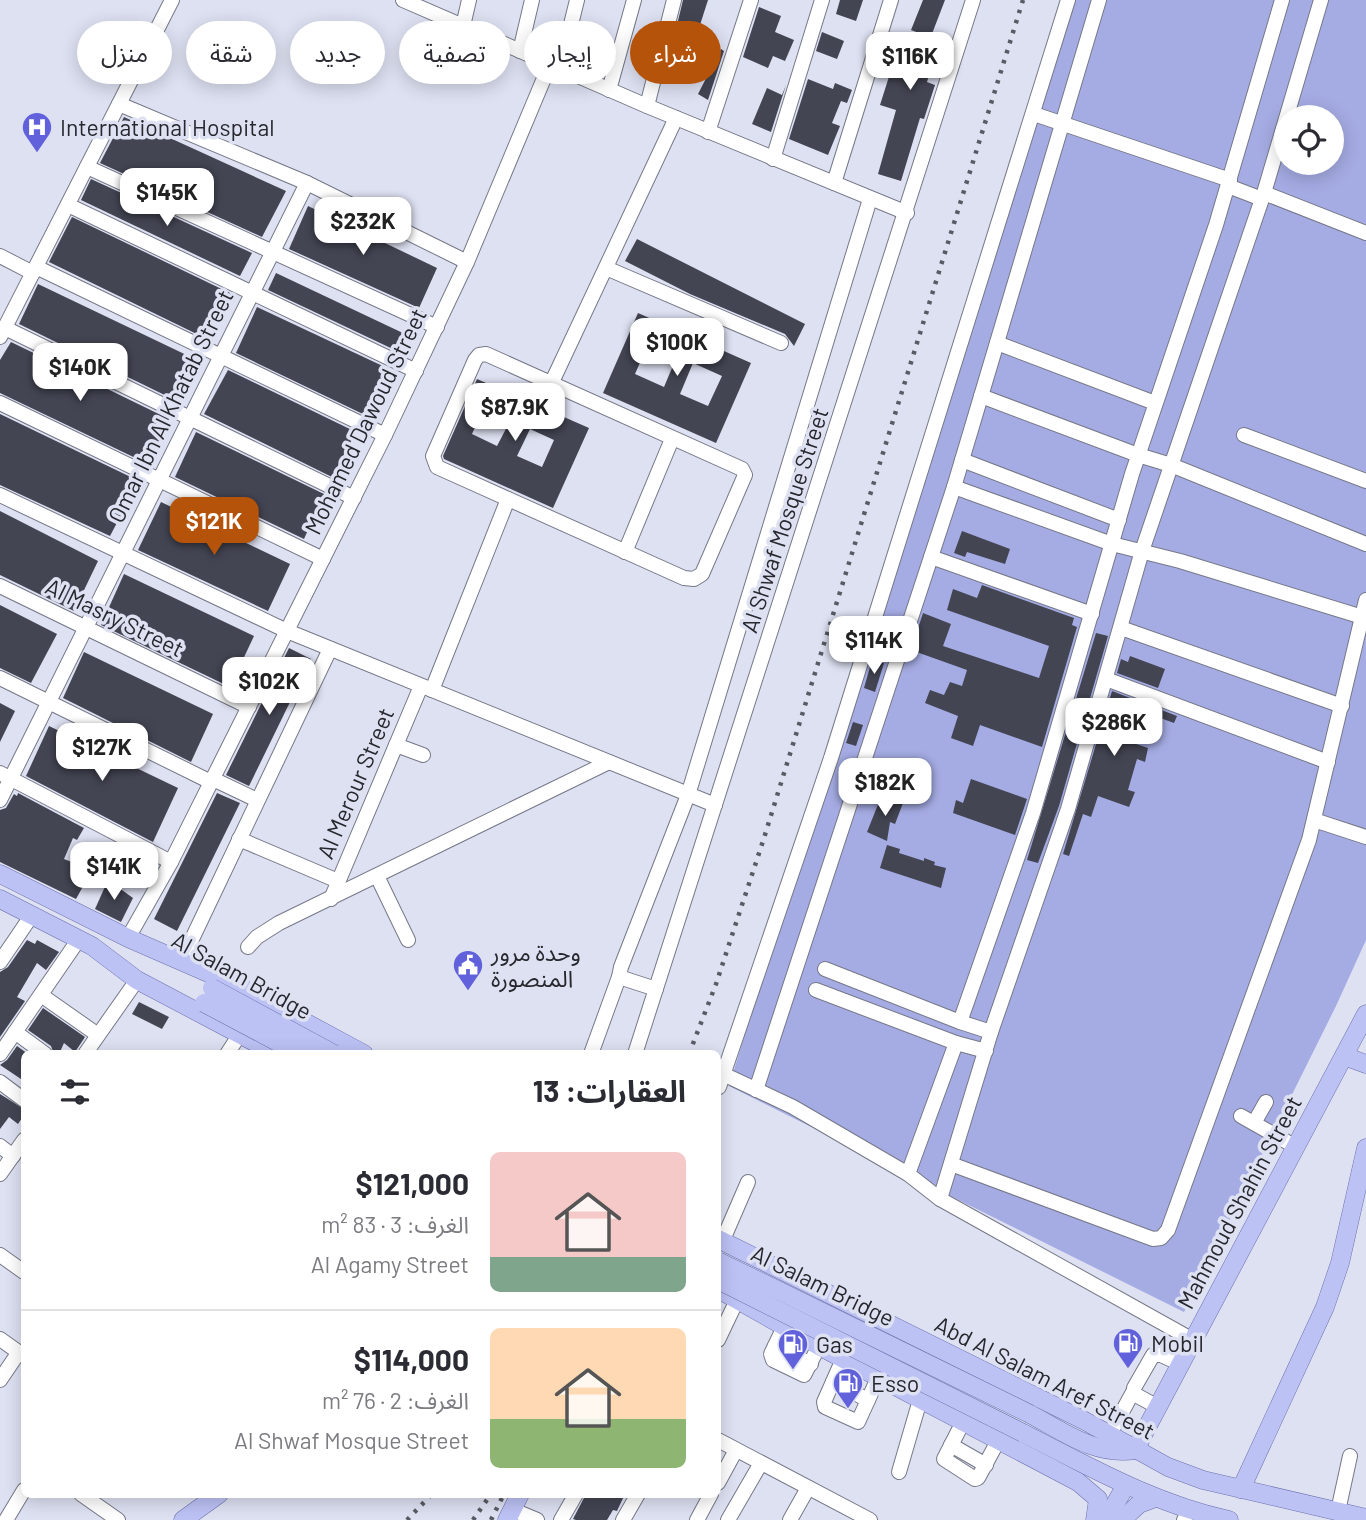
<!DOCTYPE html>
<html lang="ar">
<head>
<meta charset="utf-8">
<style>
  body { margin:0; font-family:Barlow,"Noto Sans Arabic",sans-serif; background:#f7f7f7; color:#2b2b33; direction:rtl; height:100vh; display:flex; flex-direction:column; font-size:26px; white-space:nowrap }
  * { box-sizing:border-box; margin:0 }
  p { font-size:23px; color:#7c7c81 }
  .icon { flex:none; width:38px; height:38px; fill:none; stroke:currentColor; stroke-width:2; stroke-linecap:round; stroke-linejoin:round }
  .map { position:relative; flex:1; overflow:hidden; direction:ltr }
  .side { position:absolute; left:21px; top:1050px; width:700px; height:448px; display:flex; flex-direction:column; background:#fff; border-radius:10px; box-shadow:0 4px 18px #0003; direction:rtl }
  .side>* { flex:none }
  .top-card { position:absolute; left:21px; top:21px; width:700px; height:63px; direction:rtl; display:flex; gap:14px }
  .tools { position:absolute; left:1274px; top:105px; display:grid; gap:14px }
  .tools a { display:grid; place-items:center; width:70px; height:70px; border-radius:50%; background:#fff; box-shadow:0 4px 18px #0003; font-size:35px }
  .price { position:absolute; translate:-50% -60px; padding:0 16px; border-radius:14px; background:#fff; color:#222; font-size:23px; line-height:46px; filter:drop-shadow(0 2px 4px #0008) }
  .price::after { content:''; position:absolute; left:50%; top:42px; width:21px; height:16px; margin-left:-10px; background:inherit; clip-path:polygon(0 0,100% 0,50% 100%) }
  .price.active { background:#b45309; color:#fff }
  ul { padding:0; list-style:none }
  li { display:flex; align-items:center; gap:21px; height:175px; padding:0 35px }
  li+li { border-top:2px solid #e1e1e2 }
  li span { display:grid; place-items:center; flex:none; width:196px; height:140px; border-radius:10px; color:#555 }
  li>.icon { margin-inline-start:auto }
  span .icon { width:84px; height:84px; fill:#fffc; stroke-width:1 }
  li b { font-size:30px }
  h2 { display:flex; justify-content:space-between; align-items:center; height:84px; padding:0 35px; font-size:30px }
  .chip { padding:0 24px; border-radius:32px; background:#fff; box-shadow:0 4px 18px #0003; font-size:24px; line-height:63px }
  .chip.active { background:#b45309; color:#fff }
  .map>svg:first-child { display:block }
  .green { fill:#a5ace3; fill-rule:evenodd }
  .building { fill:#434553; fill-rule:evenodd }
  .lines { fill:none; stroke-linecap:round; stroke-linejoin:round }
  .minor-casing { stroke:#757887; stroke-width:16 }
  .major-casing { stroke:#6c71ab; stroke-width:19 }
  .minor { stroke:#fff; stroke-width:14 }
  .major { stroke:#bdc2f5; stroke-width:18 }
  .rail { stroke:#595b64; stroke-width:4.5; stroke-dasharray:3.5 7; stroke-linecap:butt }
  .major-bridge-casing { stroke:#6c71ab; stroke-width:19; stroke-linecap:butt }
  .major-bridge { stroke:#bdc2f5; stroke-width:18 }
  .labels { text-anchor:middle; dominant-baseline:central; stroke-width:7; stroke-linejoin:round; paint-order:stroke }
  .poi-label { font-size:23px; fill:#27282e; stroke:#dee1f2; text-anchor:start }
  .street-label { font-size:23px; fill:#27282e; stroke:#dee1f2 }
</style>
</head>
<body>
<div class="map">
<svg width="1366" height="1520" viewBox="0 0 1366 1520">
  <rect width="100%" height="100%" fill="#dee1f2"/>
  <path class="green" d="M1063 0H1366V940L1336 1006 1184 1312 729 1086ZM1286 117H1332V163H1286Z"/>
  <g class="building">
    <polygon points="683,0 708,0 681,84 664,79"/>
    <polygon points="840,0 863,0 856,21 836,14"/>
    <polygon points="923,0 945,0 930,39 939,43 926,74 929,75 927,82 935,85 924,119 920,118 901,181 878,174 896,110 880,105 893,64 905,68 919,33 911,30"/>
    <polygon points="759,7 781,16 775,32 794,40 785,61 773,56 768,68 743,57"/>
    <polygon points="822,32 844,41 837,59 816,51"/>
    <polygon points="721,49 724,51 708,100 698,94"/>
    <polygon points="808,79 833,89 835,83 852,90 847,103 841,101 832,123 840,126 828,155 789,139"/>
    <polygon points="786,85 771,132 752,124 767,88 782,95"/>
    <polygon points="124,117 286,191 262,237 100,163"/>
    <polygon points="91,179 252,253 240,276 81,200"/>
    <polygon points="308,206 437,268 419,308 289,249"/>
    <polygon points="72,217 232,294 209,340 49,262"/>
    <polygon points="637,239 805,324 794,346 785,334 690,294 625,261"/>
    <polygon points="276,273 405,334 397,351 268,290"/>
    <polygon points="38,284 199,361 179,402 19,324"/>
    <polygon points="257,307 387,368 365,415 236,353"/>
    <path d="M638 313 751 363 716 443 603 393ZM648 344 677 356 664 387 635 374ZM693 363 722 376 708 406 680 394Z"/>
    <polygon points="11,342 169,419 148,464 0,393 0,360"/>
    <polygon points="228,370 356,432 332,477 204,414"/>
    <path d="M477 379 589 428 553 508 444 459 443 456ZM484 408 510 421 497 446 472 434ZM530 429 554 440 542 467 517 456Z"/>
    <polygon points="0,414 139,481 110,536 0,485"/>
    <polygon points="196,432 324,494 304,539 175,477"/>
    <polygon points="161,502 290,564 268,611 138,550"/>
    <polygon points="0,511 98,561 74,611 0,575"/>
    <polygon points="962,531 1010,549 1005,564 967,552 965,557 954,553"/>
    <polygon points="124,574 254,636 230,687 101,625"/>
    <polygon points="982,585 1074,618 1072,625 1077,627 1042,747 980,725 973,746 951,738 958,716 925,703 930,690 944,695 950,682 962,686 967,670 911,650 923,613 951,624 943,646 1039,678 1049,646 947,610 953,589 977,598"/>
    <polygon points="0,605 57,634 31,683 0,668"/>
    <polygon points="1096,633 1108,636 1059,806 1038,863 1027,860"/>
    <polygon points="289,648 311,659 249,786 226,775"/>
    <polygon points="84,652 213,714 191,762 63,698"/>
    <polygon points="1130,656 1165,669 1158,688 1117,673 1121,659 1128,662"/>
    <polygon points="872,660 884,663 875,692 864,688"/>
    <polygon points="1112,691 1177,716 1174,723 1144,712 1133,743 1148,748 1145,762 1137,759 1128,790 1135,792 1129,807 1098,796 1091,817 1083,814 1069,856 1063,854"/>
    <polygon points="0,703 15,711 0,742"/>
    <polygon points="853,722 863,725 856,746 846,743"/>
    <polygon points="49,726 178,788 153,842 26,776"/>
    <polygon points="971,779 1027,799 1015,835 953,813 956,800 963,803"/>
    <polygon points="18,793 84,828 77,840 73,838 64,859 92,870 76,899 0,862 0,810 6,808 14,794 17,796"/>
    <polygon points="217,793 240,803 177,931 154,919"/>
    <polygon points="881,797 903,803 895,824 890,822 887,841 867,832"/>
    <polygon points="887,845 900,849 899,853 924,861 924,858 935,862 934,865 946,868 941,888 880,868"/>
    <polygon points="108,880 133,898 121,922 95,909"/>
    <polygon points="27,940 35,944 37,940 59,952 46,970 37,963 17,997 25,1001 0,1037 0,972 8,967"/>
    <polygon points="139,1002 169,1017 162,1029 132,1014"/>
    <polygon points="43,1008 85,1037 75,1052 64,1043 59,1054 54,1054 51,1046 28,1030"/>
    <polygon points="17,1046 28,1054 24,1054 24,1081 0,1065 7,1060"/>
    <polygon points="0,1094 24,1109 24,1115 18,1124 9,1117 0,1129"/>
    <polygon points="586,1494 625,1494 617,1511 613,1510 607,1520 576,1520 573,1519"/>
  </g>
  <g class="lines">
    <g class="minor-casing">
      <g id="minor">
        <polyline points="403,0 647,106 907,213"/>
        <polyline points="463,26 469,0"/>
        <polyline points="520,51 532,0"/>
        <polyline points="560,69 577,0"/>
        <polyline points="609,90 634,0"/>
        <polyline points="119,104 307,183 467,262"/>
        <polyline points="647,106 674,0"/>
        <polyline points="1034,114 1230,180"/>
        <polyline points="708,132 751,0"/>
        <polyline points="773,159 822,0"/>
        <polyline points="87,167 437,327"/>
        <polyline points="834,183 891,0"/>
        <polyline points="1228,186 1262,199"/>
        <polyline points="1264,193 1366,233"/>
        <polyline points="68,205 416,371"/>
        <polyline points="0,256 33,273"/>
        <polyline points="36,267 385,435"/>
        <polyline points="606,268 781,343"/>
        <polyline points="5,328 354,498"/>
        <polyline points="0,337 172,0"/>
        <polyline points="997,343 1155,403"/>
        <polygon points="486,354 742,469 745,475 702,574 694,579 684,578 437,467 433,456 475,360 479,355"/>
        <polyline points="552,382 676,118"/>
        <polyline points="981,396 1138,455 1171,465 1366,544"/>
        <polyline points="0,403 323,559"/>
        <polyline points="1244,435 1366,481"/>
        <polyline points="962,460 1119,520"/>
        <polyline points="954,487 1112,544 1180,561 1366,618"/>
        <polyline points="0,495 287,631 715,805"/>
        <polyline points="625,552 672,439"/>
        <polyline points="931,557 1092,614"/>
        <polyline points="0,586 249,707"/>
        <polyline points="1121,628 1342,706"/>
        <polyline points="0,678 211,782"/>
        <polyline points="1106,679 1328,762"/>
        <polyline points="432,690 508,499"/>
        <polyline points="396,745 423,755"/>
        <polyline points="0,773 171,862"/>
        <polyline points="213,779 257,800"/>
        <polyline points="0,800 307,183"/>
        <polyline points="1314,820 1366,837"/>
        <polyline points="239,839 338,881"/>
        <polyline points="377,876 408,940"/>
        <polyline points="331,899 421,686"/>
        <polyline points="128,938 171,862 385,435 467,262 550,64"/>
        <polyline points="248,947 257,937 279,923 609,762"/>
        <polyline points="182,960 330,649"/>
        <polyline points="0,962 32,915"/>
        <polyline points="825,969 960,1022"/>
        <polyline points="656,989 619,977 621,967 688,795 870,199"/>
        <polyline points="816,990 956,1043"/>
        <polyline points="41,995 98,1035"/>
        <polyline points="15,1032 45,1054"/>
        <polyline points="991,1032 960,1022 1033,813 1132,474 1216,225 1282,0"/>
        <polyline points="0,1054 79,939"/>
        <polyline points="85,1054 137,980"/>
        <polyline points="227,1054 240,1034"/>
        <polyline points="591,1054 619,977"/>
        <polyline points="635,1054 973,0"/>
        <polyline points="723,1074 793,1107 908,1174 940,1199 1193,1340"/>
        <polyline points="0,1082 24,1100"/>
        <polyline points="719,1087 831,758 1068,0"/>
        <polyline points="756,1090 954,487 1099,0"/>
        <polyline points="1241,1116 1296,1147"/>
        <polyline points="1254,1123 1266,1102"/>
        <polyline points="0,1146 13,1156"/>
        <polyline points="951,1164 1153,1239 1161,1238 1168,1230 1309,840 1366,600"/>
        <polyline points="0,1174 24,1140"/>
        <polyline points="908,1174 956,1043 986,1051"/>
        <polyline points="940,1199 991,1032 1068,809 1142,551 1264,193 1321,0"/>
        <polyline points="722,1242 748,1182"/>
        <polyline points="0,1255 24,1272"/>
        <polyline points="784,1327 771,1354 773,1360 804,1375 819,1346"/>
        <polyline points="0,1339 24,1356"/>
        <polyline points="718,1340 737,1300"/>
        <polyline points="775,1346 811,1364"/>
        <polyline points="843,1359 824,1402 825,1407 858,1422 878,1378"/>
        <polyline points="0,1380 19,1352"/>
        <polyline points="833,1382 868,1400"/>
        <polyline points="1158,1407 1134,1394 1134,1388 1153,1355 1161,1355 1181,1364"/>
        <polyline points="963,1422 944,1459 975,1479 978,1478 998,1441"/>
        <polyline points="1110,1434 1133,1392"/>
        <polyline points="718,1440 870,1520"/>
        <polyline points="951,1445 986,1465"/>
        <polyline points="899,1472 920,1400"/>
        <polyline points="718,1483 736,1450"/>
        <polyline points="81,1494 118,1520"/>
        <polyline points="513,1510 537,1520"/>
        <polyline points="1338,1511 1350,1456"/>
        <polyline points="6,1520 24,1490"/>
        <polyline points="561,1520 576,1494"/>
        <polyline points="623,1520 638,1494"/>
        <polyline points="697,1520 711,1494"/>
        <polyline points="728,1520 761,1463"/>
        <polyline points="790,1520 808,1488"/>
        <polyline points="1184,1520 1189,1511"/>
      </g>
    </g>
    <g class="major-casing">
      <g id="major">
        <polyline points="0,874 128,938 238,986 364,1054"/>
        <polyline points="0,899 92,946 137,980 277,1054"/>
        <polyline points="1344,1056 1366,1064"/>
        <polyline points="718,1239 1085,1421 1168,1467 1203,1480 1366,1518"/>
        <polyline points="718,1289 819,1346 1078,1482 1098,1499 1095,1520"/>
        <path d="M1030 1414C1064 1432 1095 1456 1135 1450"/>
        <path d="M1023 1433C1090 1467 1155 1504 1229 1520"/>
        <polyline points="1135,1450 1366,1014"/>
        <polyline points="1241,1489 1325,1307 1340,1263 1366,1148"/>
        <polyline points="183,1520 219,1494"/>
        <polyline points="507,1520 520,1494"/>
        <polyline points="1106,1520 1126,1485"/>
        <polyline points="1122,1520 1139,1504 1155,1498"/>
      </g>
    </g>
    <use href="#minor" class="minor"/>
    <use href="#major" class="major"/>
    <g class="rail">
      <polyline points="689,1054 716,984 764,838 1023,0"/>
      <polyline points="407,1520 432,1494"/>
      <polyline points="473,1520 491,1494"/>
      <polyline points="491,1520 504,1494"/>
    </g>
    <g class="major-bridge-casing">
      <g id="major-bridge">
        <polyline points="212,988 334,1054"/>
        <polyline points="204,1003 300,1054"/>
        <polyline points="718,1261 1030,1414"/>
        <polyline points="718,1280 1023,1433"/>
      </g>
    </g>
    <use href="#major-bridge" class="major-bridge"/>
  </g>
  <defs>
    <g id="hospital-pin" transform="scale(1.575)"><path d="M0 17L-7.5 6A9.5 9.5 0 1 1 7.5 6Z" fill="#6162db" stroke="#dee1f2"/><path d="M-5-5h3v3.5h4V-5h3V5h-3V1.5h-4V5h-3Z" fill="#fff"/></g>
    <g id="civic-pin" transform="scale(1.575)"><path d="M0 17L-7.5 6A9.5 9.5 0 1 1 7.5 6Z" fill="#6162db" stroke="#dee1f2"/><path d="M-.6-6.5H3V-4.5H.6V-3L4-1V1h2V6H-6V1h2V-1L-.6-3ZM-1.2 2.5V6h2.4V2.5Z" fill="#fff"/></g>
    <g id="fuel-pin" transform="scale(1.575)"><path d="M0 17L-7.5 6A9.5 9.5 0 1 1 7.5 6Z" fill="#6162db" stroke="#dee1f2"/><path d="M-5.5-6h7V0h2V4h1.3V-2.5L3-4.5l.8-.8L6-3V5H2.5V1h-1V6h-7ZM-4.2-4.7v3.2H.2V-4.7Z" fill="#fff"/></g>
  </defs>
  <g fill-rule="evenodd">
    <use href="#hospital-pin" x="37" y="127"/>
    <use href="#civic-pin" x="468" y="965"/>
    <use href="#fuel-pin" x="1128" y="1343"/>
    <use href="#fuel-pin" x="793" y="1344"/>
    <use href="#fuel-pin" x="848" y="1383"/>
  </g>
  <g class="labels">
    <g class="poi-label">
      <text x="60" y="127">International Hospital</text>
      <text x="491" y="952">وحدة مرور<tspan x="491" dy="26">المنصورة</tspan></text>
      <text x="1151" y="1343">Mobil</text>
      <text x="816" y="1344">Gas</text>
      <text x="871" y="1383">Esso</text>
    </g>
    <g class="street-label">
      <text transform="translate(170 406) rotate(-64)">Omar Ibn Al Khatab Street</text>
      <text transform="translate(365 421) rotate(-64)">Mohamed Dawoud Street</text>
      <text transform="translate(784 520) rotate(-72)">Al Shwaf Mosque Street</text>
      <text transform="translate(115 617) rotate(26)">Al Masry Street</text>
      <text transform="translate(355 783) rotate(-67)">Al Merour Street</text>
      <text transform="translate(242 975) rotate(29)">Al Salam Bridge</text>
      <text transform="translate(1239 1202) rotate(-62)">Mahmoud Shahin Street</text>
      <text transform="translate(823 1285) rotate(26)">Al Salam Bridge</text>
      <text transform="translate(1045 1377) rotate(27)">Abd Al Salam Aref Street</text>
    </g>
  </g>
</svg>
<div class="tools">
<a><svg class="icon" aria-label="locate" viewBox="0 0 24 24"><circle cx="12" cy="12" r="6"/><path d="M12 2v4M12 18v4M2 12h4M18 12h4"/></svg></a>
</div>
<b class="price" style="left:910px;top:92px">$116K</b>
<b class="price" style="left:167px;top:228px">$145K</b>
<b class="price" style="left:363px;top:257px">$232K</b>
<b class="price" style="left:677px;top:378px">$100K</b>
<b class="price" style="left:80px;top:403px">$140K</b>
<b class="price" style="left:515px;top:443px">$87.9K</b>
<b class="price active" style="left:214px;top:557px">$121K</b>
<b class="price" style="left:874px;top:676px">$114K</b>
<b class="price" style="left:269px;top:717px">$102K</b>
<b class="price" style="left:1114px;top:758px">$286K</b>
<b class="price" style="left:102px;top:783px">$127K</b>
<b class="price" style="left:885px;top:818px">$182K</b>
<b class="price" style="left:114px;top:902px">$141K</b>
<div class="top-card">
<a class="chip active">شراء</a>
<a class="chip">إيجار</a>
<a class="chip">تصفية</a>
<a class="chip">جديد</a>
<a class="chip">شقة</a>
<a class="chip">منزل</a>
</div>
<section class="side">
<h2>العقارات: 13<svg class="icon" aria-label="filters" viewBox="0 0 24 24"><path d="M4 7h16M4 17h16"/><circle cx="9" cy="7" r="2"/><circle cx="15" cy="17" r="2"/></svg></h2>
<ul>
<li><span style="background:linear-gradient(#f6c9c9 75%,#7fa58c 0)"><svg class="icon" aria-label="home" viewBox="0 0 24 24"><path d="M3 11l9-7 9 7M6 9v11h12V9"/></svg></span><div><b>$121,000</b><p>الغرف: 3 · 83 m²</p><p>Al Agamy Street</p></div></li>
<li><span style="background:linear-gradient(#ffd9b3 65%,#8fb573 0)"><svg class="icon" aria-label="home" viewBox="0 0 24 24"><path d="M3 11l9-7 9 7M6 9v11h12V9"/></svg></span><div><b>$114,000</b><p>الغرف: 2 · 76 m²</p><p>Al Shwaf Mosque Street</p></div></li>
</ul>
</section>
</div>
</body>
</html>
